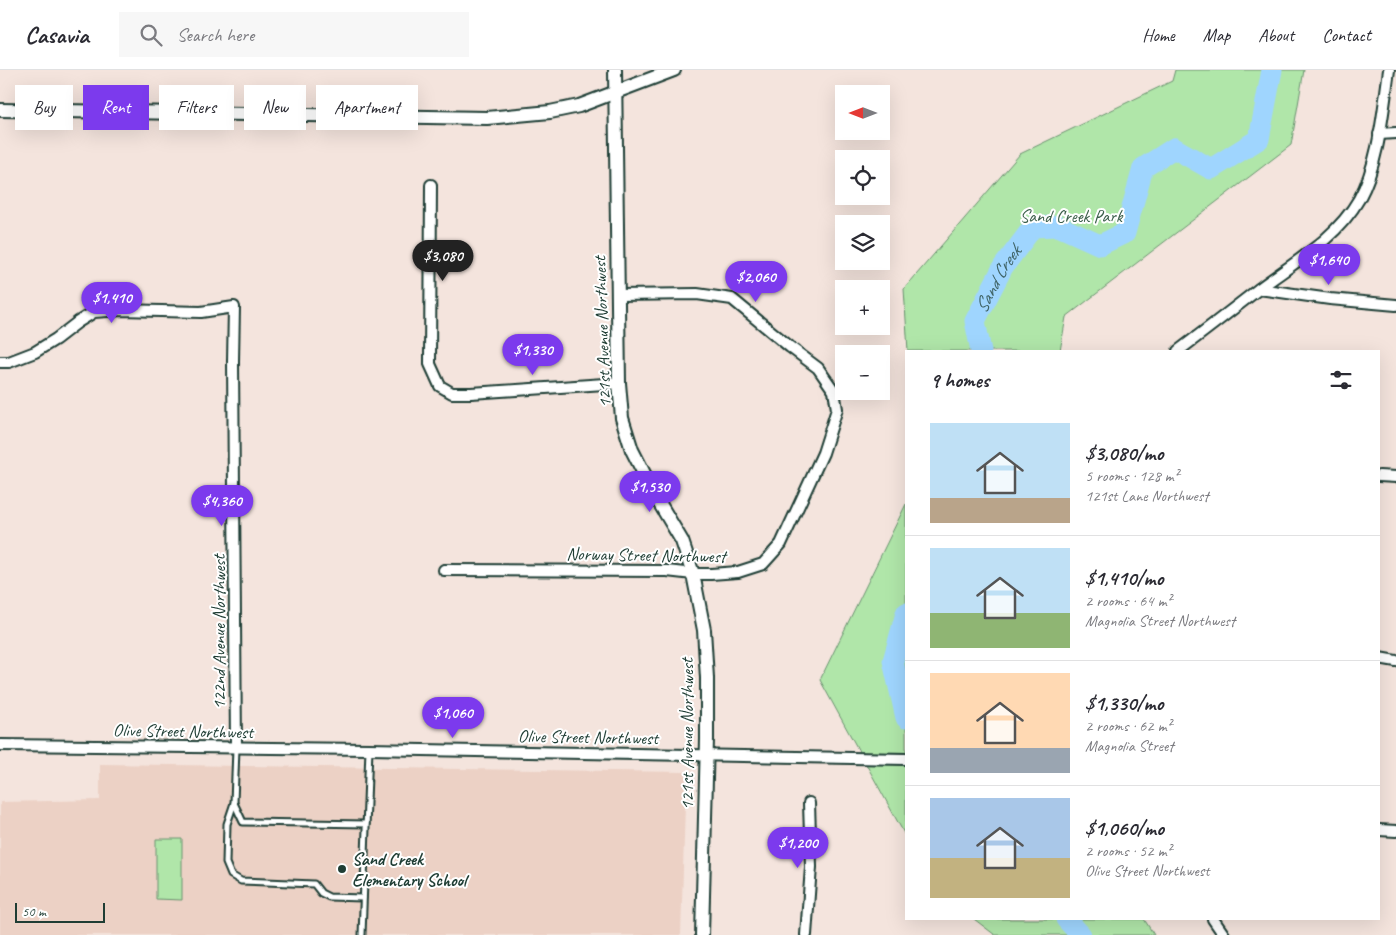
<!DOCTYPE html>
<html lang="en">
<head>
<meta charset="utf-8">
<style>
  body { margin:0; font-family:Caveat,sans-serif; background:#f7f7f7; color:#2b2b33; height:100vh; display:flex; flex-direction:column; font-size:19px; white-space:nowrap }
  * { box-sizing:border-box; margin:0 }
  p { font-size:16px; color:#7c7c81 }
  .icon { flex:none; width:28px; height:28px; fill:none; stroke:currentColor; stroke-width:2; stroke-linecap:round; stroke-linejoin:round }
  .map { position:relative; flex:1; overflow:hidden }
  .side { position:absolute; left:905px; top:280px; width:475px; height:570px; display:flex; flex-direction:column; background:#fff; border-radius:0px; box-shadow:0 5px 20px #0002 }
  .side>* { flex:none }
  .guide { position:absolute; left:15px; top:15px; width:475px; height:45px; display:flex; gap:10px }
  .needle { width:32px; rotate:270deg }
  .controls { position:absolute; left:835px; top:15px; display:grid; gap:10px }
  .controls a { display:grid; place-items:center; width:55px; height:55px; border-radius:0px; background:#fff; box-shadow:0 5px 20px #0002; font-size:25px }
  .scale { position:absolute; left:15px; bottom:12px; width:90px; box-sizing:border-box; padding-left:5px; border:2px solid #1f3d34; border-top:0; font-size:14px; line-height:18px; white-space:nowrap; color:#1f3d34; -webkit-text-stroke:4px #fff; paint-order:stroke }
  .price { position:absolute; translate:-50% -42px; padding:0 11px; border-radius:18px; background:#7c3aed; color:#fff; font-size:16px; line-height:32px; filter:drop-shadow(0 1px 2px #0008) }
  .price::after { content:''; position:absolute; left:50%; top:30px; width:15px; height:11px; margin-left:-8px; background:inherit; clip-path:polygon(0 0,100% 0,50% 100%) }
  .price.current { background:#222; color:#fff }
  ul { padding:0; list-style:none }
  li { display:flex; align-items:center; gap:15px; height:125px; padding:0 25px }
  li+li { border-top:1px solid #e1e1e2 }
  li span { display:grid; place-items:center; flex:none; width:140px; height:100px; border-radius:0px; color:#555 }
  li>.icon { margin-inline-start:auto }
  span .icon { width:60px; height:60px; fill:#fffc; stroke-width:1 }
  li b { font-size:21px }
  h2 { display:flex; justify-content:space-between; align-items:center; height:60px; padding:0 25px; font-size:21px }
  .chip { padding:0 18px; border-radius:0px; background:#fff; box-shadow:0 5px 20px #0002; font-size:18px; line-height:45px }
  .chip.current { background:#7c3aed; color:#fff }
  header { display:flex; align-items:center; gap:30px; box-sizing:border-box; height:70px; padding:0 25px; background:#fff; border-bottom:1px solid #e1e1e2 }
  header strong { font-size:24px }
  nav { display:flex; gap:28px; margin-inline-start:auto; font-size:18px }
  .search { width:350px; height:45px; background:#f7f7f7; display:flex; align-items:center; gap:12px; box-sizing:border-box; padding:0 18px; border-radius:0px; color:#7c7c81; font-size:19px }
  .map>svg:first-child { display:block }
  .built { fill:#ecd1c5 }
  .green { fill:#b0e6a9; stroke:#68926e }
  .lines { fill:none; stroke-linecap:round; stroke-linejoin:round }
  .river { stroke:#9fd5fe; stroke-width:21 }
  .service-casing { stroke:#1f3d34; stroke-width:9 }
  .minor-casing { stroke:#1f3d34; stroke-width:14 }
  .tertiary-casing { stroke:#1f3d34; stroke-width:16 }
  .service { stroke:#fff; stroke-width:5 }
  .minor { stroke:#fff; stroke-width:10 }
  .tertiary { stroke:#fff; stroke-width:12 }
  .poi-dot { fill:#1f3d34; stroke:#fff; stroke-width:2 }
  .labels { text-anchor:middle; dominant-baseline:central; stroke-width:4; stroke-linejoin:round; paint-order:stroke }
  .park-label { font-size:18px; fill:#3c5f4b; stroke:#fff }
  .street-label { font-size:18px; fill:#1f3d34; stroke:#fff }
  .poi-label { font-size:18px; font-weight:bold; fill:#1f3d34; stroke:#fff; text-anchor:start }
  .water-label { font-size:19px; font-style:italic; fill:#3f6366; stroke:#fff }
</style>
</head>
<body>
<header>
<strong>Casavia</strong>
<div class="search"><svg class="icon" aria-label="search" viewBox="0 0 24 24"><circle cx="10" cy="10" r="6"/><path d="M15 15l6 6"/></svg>Search here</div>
<nav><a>Home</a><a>Map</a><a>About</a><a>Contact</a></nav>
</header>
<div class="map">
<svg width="1396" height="865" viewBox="0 0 1396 865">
  <rect width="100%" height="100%" fill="#f4e4dd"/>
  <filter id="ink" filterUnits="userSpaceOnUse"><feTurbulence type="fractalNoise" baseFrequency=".02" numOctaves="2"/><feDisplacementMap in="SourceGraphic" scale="10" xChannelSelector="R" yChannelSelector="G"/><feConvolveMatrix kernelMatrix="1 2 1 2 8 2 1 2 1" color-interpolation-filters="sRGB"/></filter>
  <g filter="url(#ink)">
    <polygon class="built" points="100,694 686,702 681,865 0,865 0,732 100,730"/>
    <g class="green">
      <polygon points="1175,0 1304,0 1291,75 1066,247 1060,281 908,281 904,219 1020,84 1172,11"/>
      <polygon points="906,434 906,767 820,610"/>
      <polygon points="156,769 182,769 182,830 156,829"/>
      <polygon points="974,849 1144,849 1154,865 995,865"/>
    </g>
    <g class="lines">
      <g class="river">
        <path id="s1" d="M981 281 975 251 1003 197 1033 157 1058 156 1100 175 1125 163 1143 98 1174 78 1211 99 1259 69 1272 0"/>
        <polyline points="906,543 893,591 906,648"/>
        <polyline points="1066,849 1081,865"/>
      </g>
      <g class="service-casing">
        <g id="service">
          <polyline points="236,678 234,733 243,752 366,754"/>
          <polyline points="234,733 227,754 226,793 231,805 241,811 314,814 321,823 329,827 363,828"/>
          <polyline points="362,865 369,679"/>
        </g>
      </g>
      <g class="minor-casing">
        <g id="minor">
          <polyline points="1379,64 1396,63"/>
          <polyline points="431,115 430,294 440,316 452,323 471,323 619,313"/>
          <polyline points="1259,219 1330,229 1396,235"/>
          <path d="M1178 281C1206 260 1233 239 1260 218 1295 192 1337 168 1359 129 1379 93 1383 41 1389 0"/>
          <polyline points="0,292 9,292 35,282 56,269 78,252 94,242 121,240 201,242 234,237 233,291 236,677"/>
          <polyline points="1379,406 1396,407"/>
          <polyline points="444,500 667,501 693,504 711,504 738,502 763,494 781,474 823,383 837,339 834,321 818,298 790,277 732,229 697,224 618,225"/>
          <polyline points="1379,588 1396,591"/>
          <polyline points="0,675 369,679 906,689"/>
          <polyline points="1379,760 1396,761"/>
          <polyline points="1213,849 1224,865"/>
          <polyline points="806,865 811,797 809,733"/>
        </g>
      </g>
      <g class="tertiary-casing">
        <g id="tertiary">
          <polyline points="615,0 619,313 622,348 632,380 657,429 682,471 693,504 704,560 707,608 707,669 702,865"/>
          <polyline points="0,40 487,48 550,42 579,36 674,0"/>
        </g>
      </g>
      <use href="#service" class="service"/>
      <use href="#minor" class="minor"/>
      <use href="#tertiary" class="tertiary"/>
    </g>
  </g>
  <circle class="poi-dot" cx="342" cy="799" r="5"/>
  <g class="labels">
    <g class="park-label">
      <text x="1071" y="146">Sand Creek Park</text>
    </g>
    <g class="street-label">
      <text transform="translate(602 262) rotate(-92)">121st Avenue Northwest</text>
      <text transform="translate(646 485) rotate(1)">Norway Street Northwest</text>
      <text transform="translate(219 562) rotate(-90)">122nd Avenue Northwest</text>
      <text transform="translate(183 661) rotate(1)">Olive Street Northwest</text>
      <text transform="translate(687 664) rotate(-90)">121st Avenue Northwest</text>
      <text transform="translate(588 667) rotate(1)">Olive Street Northwest</text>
    </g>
    <g class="poi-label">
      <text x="352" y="789">Sand Creek<tspan x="352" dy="21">Elementary School</tspan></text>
    </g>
    <g class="water-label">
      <text stroke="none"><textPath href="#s1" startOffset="78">Sand Creek</textPath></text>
    </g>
  </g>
</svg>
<div class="controls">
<a><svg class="needle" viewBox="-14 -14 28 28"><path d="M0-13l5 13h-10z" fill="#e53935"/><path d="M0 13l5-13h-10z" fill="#7c7c81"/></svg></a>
<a><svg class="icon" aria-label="locate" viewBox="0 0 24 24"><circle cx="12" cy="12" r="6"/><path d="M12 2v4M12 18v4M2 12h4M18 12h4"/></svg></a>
<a><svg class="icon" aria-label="layers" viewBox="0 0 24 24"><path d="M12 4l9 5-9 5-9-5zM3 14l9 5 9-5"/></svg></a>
<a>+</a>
<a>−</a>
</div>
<div class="scale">50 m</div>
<b class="price current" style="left:443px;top:212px">$3,080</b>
<b class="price" style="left:1329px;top:216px">$1,640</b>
<b class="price" style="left:756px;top:233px">$2,060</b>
<b class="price" style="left:112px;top:254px">$1,410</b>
<b class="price" style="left:533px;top:306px">$1,330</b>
<b class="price" style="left:650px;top:443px">$1,530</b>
<b class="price" style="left:222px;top:457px">$4,360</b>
<b class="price" style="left:453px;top:669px">$1,060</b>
<b class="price" style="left:798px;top:799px">$1,200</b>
<div class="guide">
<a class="chip">Buy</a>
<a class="chip current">Rent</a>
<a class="chip">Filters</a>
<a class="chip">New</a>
<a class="chip">Apartment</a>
</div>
<section class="side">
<h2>9 homes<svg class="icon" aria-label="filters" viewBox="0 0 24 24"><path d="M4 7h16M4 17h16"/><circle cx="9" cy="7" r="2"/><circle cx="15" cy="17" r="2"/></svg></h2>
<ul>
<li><span style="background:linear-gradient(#bfe0f5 75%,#b9a48a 0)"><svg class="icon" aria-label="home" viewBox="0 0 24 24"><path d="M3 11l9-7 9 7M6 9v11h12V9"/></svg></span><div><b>$3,080/mo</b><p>5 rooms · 128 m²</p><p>121st Lane Northwest</p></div></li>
<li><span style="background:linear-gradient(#bfe0f5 65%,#8fb573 0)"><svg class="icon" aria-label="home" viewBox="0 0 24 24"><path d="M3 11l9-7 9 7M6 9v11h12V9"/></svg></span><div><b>$1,410/mo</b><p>2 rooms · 64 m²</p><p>Magnolia Street Northwest</p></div></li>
<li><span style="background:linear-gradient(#ffd9b3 75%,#9aa5b1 0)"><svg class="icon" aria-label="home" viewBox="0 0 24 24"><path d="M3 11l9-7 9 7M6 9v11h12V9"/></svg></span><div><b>$1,330/mo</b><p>2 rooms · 62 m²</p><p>Magnolia Street</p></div></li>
<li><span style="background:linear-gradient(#a9c7e8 60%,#c2b280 0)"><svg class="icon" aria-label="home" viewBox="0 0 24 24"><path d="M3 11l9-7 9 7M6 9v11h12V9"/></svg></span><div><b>$1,060/mo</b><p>2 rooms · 52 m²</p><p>Olive Street Northwest</p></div></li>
</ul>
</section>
</div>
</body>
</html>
